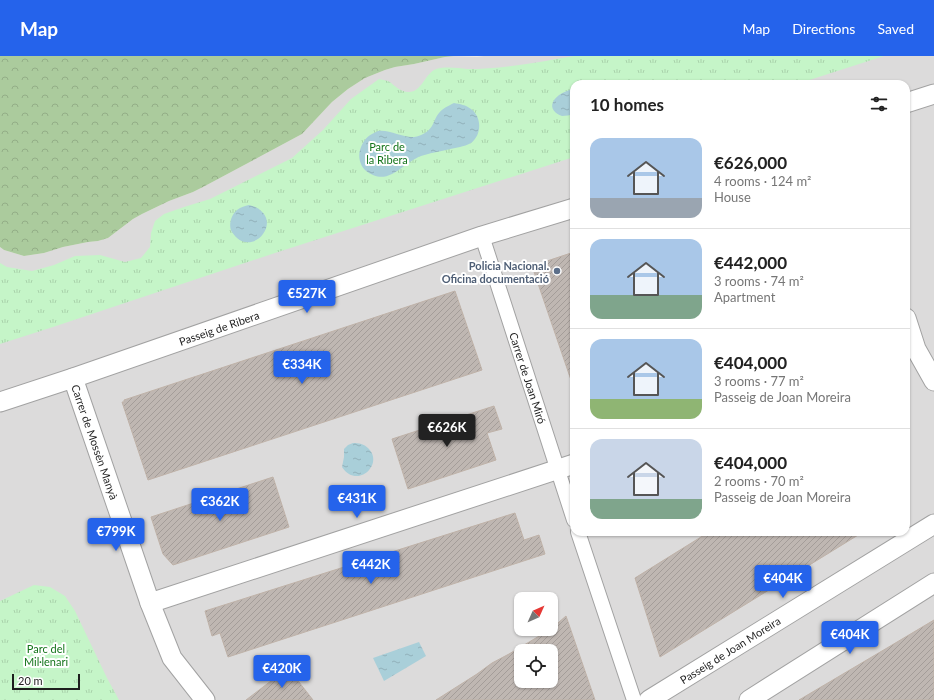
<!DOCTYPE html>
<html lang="en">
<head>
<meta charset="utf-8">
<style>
  body { margin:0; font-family:Lato,sans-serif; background:#f6f6f6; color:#222; height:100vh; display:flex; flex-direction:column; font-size:15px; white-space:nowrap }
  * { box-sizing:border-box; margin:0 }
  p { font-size:13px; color:#767676 }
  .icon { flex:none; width:22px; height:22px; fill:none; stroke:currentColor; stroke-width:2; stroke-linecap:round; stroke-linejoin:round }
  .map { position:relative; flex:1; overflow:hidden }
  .side { position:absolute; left:570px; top:24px; width:340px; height:456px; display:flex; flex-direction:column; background:#fff; border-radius:12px; box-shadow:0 1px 3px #0004 }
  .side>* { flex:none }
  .needle { width:26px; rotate:45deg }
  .tools { position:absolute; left:514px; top:536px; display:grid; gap:8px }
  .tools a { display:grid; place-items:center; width:44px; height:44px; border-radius:8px; background:#fff; box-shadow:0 1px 3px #0004; font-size:20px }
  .scale { position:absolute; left:12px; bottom:10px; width:68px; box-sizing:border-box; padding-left:4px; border:2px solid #1e1e1e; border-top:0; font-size:11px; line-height:14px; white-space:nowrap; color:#1e1e1e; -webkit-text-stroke:3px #fff; paint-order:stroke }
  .price { position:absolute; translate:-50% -34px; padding:0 9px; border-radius:4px; background:#2563eb; color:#fff; font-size:13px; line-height:26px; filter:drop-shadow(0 1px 2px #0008) }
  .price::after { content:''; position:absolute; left:50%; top:24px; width:12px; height:9px; margin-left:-6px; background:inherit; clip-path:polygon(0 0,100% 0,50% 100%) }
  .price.current { background:#222; color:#fff }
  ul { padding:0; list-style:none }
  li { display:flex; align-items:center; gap:12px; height:100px; padding:0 20px }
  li+li { border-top:1px solid #e0e0e0 }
  li span { display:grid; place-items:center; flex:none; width:112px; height:80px; border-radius:12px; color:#555 }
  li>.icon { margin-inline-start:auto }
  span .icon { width:48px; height:48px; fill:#fffc; stroke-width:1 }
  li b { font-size:17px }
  h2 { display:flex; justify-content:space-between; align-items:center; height:48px; padding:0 20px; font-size:17px }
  header { display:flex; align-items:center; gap:24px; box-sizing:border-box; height:56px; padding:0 20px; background:#2563eb; color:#fff }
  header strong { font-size:19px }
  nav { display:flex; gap:22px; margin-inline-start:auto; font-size:14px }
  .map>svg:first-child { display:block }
  .residential { fill:#dcdbdb; fill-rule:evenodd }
  .forest { fill:url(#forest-crowns) }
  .park { fill:url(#park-tufts) }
  .water { fill:url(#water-ripples) }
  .building { fill:url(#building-hatch); stroke:#bfb2a8; fill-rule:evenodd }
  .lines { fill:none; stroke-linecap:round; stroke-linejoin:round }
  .pedestrian-casing { stroke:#a2a2a2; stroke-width:16 }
  .minor-casing { stroke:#a2a2a2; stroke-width:21 }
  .pedestrian { stroke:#fff; stroke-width:14 }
  .minor { stroke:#fff; stroke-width:19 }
  .service-dot { fill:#5c6f8a; stroke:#fff; stroke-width:1.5 }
  .labels { text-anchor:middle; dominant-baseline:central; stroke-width:4; stroke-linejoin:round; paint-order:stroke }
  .park-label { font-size:11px; fill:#14741a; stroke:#fff }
  .service-label { font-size:11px; font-weight:bold; fill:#4e5e75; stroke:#fff; text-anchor:end }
  .street-label { font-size:11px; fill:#1e1e1e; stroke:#fff }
</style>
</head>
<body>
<header>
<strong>Map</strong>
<nav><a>Map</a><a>Directions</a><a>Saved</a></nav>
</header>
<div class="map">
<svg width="934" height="644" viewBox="0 0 934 644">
  <defs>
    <pattern id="forest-crowns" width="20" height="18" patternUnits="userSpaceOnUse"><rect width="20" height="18" fill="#abcb9d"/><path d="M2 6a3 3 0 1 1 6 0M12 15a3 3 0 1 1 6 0" fill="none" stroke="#93ae87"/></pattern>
    <pattern id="park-tufts" width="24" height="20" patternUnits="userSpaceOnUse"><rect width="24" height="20" fill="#c5f5c8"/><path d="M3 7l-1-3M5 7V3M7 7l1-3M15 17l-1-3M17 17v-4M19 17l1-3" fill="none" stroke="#a9d2ab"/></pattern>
    <pattern id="water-ripples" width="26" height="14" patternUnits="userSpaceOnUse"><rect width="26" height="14" fill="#a9cfd9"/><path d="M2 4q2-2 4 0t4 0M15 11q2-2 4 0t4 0" fill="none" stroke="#91b1ba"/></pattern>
    <pattern id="building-hatch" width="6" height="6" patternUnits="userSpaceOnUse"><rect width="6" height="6" fill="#bfb7b2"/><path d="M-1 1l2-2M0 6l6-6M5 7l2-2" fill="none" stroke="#a49d99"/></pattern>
  </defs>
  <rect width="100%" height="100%" fill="#eeebe5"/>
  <path class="residential" d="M454 0 477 1 484 0H934V644H0V191L4 194 24 200 44 197 63 191 88 186 98 185 108 182 133 163 142 158 169 145 193 136 203 131 302 78 332 46 348 33 365 22 385 14 395 11 414 8 445 1ZM574 28H906V476H574ZM521 543H551V573H521ZM521 595H551V625H521Z"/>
  <polygon class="forest" points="0,0 454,0 445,1 414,8 395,11 385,14 365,22 348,33 332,46 302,78 203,131 193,136 169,145 142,158 133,163 108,182 98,185 88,186 63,191 44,197 24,200 4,194 0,191"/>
  <g class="park">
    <path d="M574 0H884L797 28H574V101L275 197 53 271 0 288V207L7 211 32 215 54 209 75 200 100 199 125 206 141 202 150 191 151 177 155 165 164 158 184 151 210 143 292 102 323 74 351 43 379 23C382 24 385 24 388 25 395 29 399 36 409 36 421 36 425 19 434 14 442 10 458 12 467 13 503 13 539 6 574 0Z"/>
    <polygon points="34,529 50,531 65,540 75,555 107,622 119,644 0,644 0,545"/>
  </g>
  <g class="water">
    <path d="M574 33V58C570 59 566 60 562 60 555 58 550 52 553 46 556 39 567 34 574 33Z"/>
    <path d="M454 47C460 48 466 49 471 53 482 61 482 79 471 87 468 89 463 90 460 91 447 94 434 96 421 100 402 107 388 133 365 114 360 109 358 101 360 94 362 87 366 81 372 78 374 77 376 76 378 75 389 73 403 82 414 81 422 80 430 75 433 68 435 64 436 60 439 57 443 52 448 50 454 47Z"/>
    <path d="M249 149C252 150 257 151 260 154 281 170 249 203 232 176 228 170 231 159 237 154 241 151 245 150 249 149Z"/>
    <path d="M353 387C359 387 364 388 368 392 385 408 357 434 342 411L344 401V393L348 389Z"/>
    <polygon points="419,586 426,600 384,625 373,602"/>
  </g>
  <g class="building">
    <polygon points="574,196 574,323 571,324 532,210"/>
    <polygon points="455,235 482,314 148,424 122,346 124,346 124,344"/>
    <polygon points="494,350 502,373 487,377 496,404 408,433 392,383"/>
    <polygon points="273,421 289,471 173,509 163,498 151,461"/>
    <polygon points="515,457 524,484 539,479 545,498 228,601 220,577 212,580 205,555"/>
    <polygon points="709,476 863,476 660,601 635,522"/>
    <path d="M566 560 595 644H436L477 618 492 607 509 598 551 573ZM521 595H551V625H521Z"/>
    <polygon points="934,564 934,644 799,644 887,592"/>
    <polygon points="288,612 313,644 246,644"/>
  </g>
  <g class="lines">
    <g class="pedestrian-casing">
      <g id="pedestrian">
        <polyline points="482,180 574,464"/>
        <polyline points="578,476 634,644"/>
      </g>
    </g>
    <g class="minor-casing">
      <g id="minor">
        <polyline points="906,47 934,38"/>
        <polyline points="906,262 916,293 934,325"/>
        <polyline points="73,322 150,547 172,602 205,644"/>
        <polyline points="0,346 73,322 482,180 574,152"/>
        <polyline points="150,547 574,408"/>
        <polyline points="649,644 934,468"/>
        <polyline points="749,644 934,527"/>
      </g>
    </g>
    <use href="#pedestrian" class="pedestrian"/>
    <use href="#minor" class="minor"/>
  </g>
  <circle class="service-dot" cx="557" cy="215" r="4"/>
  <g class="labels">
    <g class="park-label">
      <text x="387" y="90">Parc de<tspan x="387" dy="13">la Ribera</tspan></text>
      <text x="46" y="592">Parc del<tspan x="46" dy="13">Mil·lenari</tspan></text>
    </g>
    <g class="service-label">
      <text x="549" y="209">Policia Nacional.<tspan x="549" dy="13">Oficina documentació</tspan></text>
    </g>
    <g class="street-label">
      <text transform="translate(219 272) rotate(-19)">Passeig de Ribera</text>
      <text transform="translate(528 322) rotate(72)">Carrer de Joan Miró</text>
      <text transform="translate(95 386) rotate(71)">Carrer de Mossèn Manyà</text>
      <text transform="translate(730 594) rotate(-32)">Passeig de Joan Moreira</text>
    </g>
  </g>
</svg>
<div class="tools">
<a><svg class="needle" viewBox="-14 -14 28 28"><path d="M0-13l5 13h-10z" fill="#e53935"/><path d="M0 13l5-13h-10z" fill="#767676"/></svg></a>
<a><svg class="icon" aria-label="locate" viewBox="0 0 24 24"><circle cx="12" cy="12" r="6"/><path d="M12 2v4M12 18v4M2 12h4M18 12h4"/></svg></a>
</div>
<div class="scale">20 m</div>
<b class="price" style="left:307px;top:258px">€527K</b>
<b class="price" style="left:302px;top:329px">€334K</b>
<b class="price current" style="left:447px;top:392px">€626K</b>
<b class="price" style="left:357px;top:463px">€431K</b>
<b class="price" style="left:220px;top:466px">€362K</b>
<b class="price" style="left:116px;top:496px">€799K</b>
<b class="price" style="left:371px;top:529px">€442K</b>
<b class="price" style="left:783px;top:543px">€404K</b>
<b class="price" style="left:850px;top:599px">€404K</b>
<b class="price" style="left:282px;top:633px">€420K</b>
<section class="side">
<h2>10 homes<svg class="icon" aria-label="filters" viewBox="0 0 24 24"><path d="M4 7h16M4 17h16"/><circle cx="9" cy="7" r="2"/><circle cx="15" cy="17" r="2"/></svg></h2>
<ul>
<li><span style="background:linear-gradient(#a9c7e8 75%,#9aa5b1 0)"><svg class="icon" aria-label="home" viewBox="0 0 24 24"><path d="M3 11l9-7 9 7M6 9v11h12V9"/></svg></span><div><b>€626,000</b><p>4 rooms · 124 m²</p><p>House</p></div></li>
<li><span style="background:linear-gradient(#a9c7e8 70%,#7fa58c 0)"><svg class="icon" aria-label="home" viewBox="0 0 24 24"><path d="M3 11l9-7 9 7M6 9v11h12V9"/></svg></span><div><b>€442,000</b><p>3 rooms · 74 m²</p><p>Apartment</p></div></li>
<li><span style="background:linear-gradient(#a9c7e8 75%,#8fb573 0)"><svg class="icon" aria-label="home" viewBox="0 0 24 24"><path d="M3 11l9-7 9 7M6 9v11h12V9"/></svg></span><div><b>€404,000</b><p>3 rooms · 77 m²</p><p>Passeig de Joan Moreira</p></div></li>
<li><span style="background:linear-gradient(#c9d6e8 75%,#7fa58c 0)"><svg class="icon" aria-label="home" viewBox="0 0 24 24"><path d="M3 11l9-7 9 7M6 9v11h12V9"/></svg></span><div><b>€404,000</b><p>2 rooms · 70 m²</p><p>Passeig de Joan Moreira</p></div></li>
</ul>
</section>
</div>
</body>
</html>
